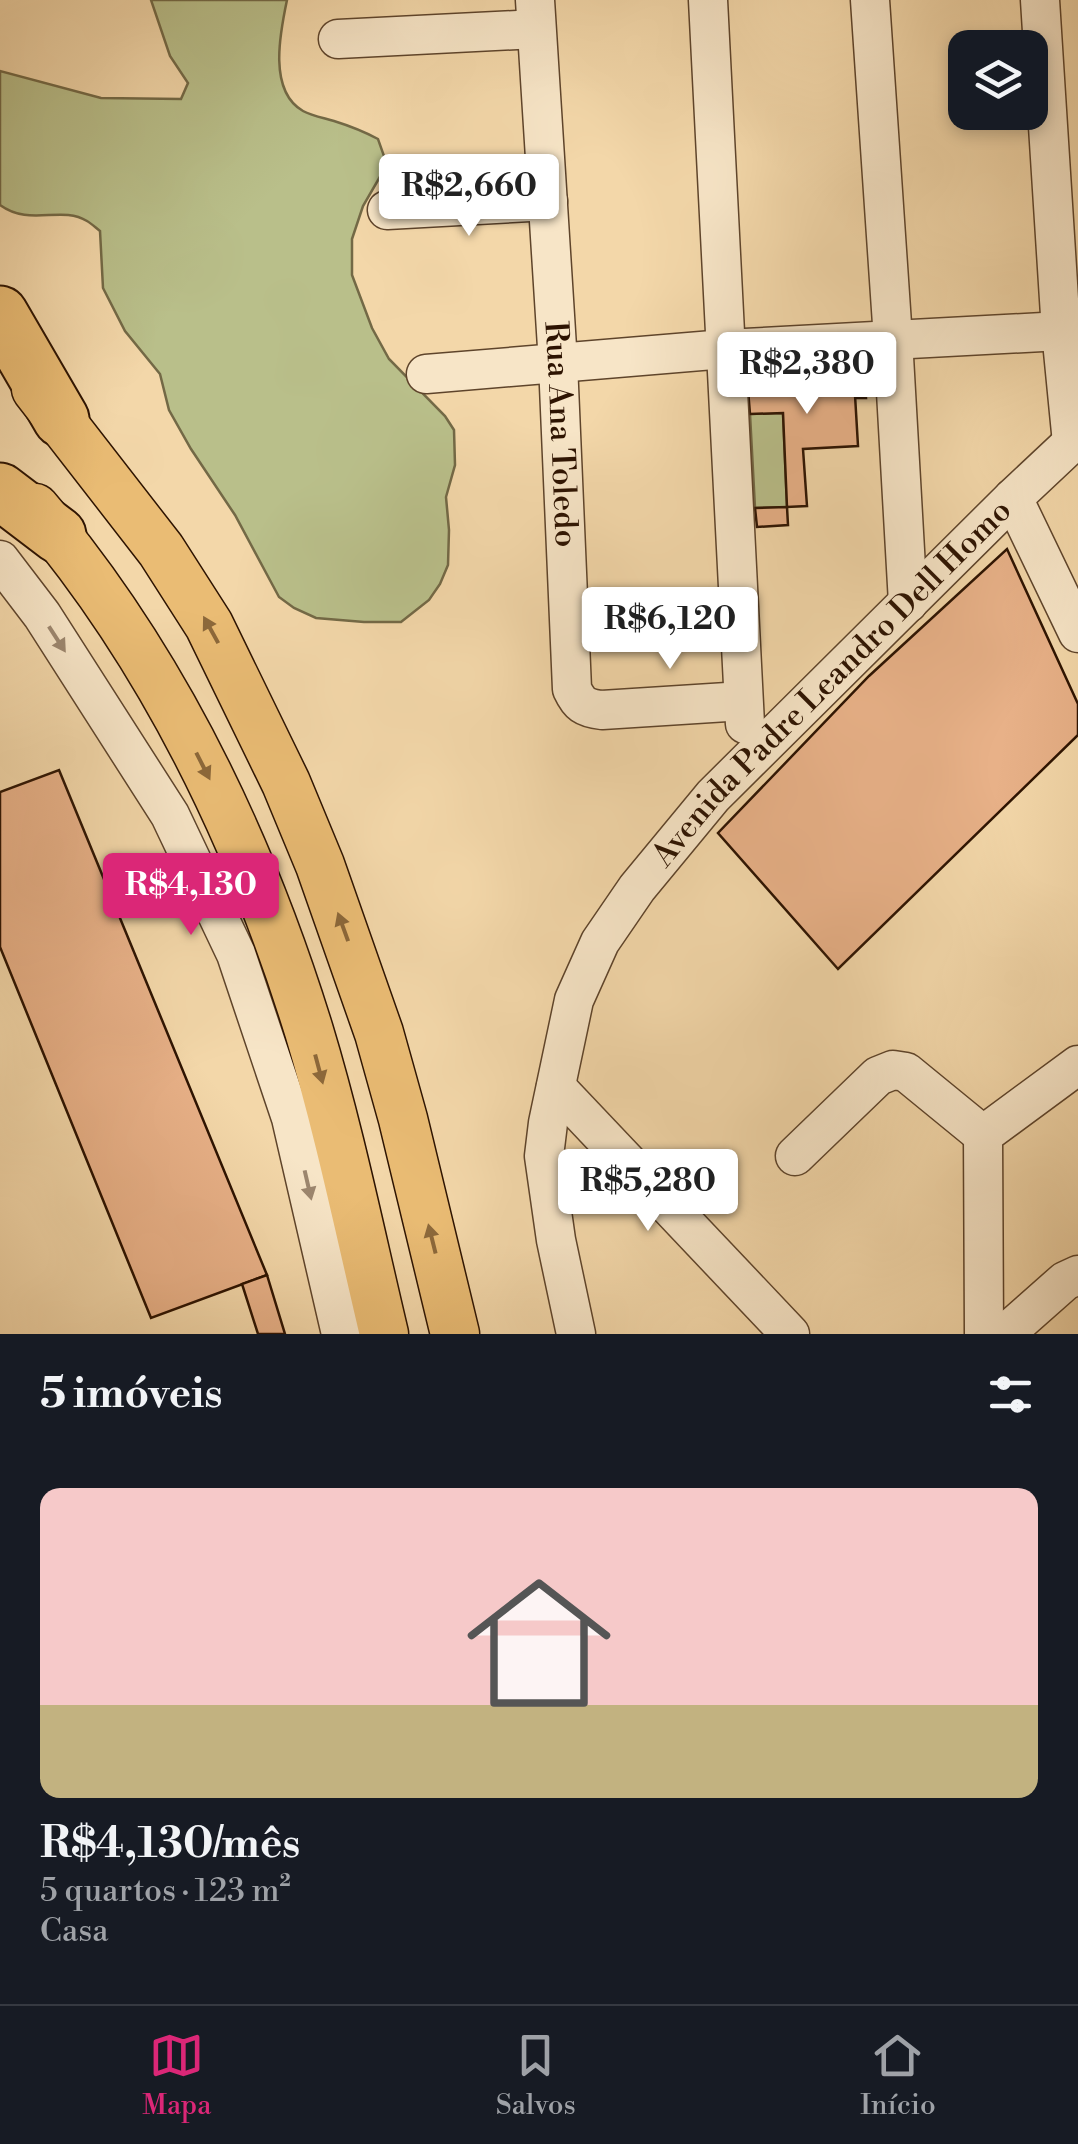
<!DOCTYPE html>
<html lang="pt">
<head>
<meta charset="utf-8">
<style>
  body { margin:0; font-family:"Libre Bodoni",serif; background:#20242c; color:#f1f3f6; height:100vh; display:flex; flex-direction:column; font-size:38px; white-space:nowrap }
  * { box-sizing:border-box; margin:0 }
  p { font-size:32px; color:#9ea1a6 }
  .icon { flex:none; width:55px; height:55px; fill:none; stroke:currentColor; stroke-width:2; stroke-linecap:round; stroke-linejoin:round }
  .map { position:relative; height:1334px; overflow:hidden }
  .details { display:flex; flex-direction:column; background:#171b24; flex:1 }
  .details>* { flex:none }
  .buttons { position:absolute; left:948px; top:30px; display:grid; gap:20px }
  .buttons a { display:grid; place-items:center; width:100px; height:100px; border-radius:20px; background:#171b24; box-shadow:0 5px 15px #0003; font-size:50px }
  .price { position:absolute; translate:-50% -85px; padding:0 22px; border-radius:10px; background:#fff; color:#222; font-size:32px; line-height:65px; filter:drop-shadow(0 2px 5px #0008) }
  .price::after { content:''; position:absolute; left:50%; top:60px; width:30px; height:22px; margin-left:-15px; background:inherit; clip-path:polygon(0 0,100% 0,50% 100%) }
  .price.current { background:#db2777; color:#fff }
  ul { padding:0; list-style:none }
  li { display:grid; align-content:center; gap:20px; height:530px; padding:0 40px }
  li+li { border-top:2px solid #363941 }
  li span { display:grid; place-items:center; height:310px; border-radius:20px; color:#555 }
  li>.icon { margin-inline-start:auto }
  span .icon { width:180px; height:180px; fill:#fffc; stroke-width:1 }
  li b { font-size:42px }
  h2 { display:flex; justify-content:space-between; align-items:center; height:120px; padding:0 40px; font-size:42px }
  .menu { display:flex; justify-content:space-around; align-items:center; height:140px; border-top:2px solid #363941; background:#171b24; font-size:28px; color:#9ea1a6 }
  .menu a { display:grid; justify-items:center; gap:5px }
  .menu .current { color:#db2777 }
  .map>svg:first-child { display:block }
  .green { fill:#b9bf8a; stroke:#736946; stroke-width:2.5 }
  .building { fill:#e8b188; stroke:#2d1301; stroke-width:2.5 }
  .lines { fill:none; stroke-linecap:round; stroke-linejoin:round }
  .minor-casing { stroke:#5e442b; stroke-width:41 }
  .major-casing { stroke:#2d1301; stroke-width:51 }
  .highway-casing { stroke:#2d1301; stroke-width:59 }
  .minor { stroke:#f7e5c7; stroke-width:38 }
  .major { stroke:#eabc74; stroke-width:48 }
  .highway { stroke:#eabc74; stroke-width:55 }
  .oneway { fill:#8c683a }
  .oneway2 { fill:#9c866e }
  .labels { text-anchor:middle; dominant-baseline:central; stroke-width:8; stroke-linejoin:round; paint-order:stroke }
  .street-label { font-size:32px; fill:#2d1301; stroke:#f7e5c7 }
</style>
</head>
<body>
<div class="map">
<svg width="1078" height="1334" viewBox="0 0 1078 1334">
  <rect width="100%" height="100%" fill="#f3d7a9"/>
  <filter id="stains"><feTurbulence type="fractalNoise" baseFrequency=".002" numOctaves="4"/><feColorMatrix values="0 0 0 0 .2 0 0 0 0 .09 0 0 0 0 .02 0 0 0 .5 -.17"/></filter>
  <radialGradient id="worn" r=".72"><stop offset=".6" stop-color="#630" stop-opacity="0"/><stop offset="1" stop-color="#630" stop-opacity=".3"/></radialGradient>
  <g class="green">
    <path d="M151 0H287C280 33 268 91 303 111 312 116 324 118 334 121 350 126 363 131 378 139L384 156 381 175 363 206 352 239V275L372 328 389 359 445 416 454 430 455 465 446 497 449 530 448 565 440 584 429 600 401 622H364L316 618 294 608 279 597 235 515 191 449 169 410 160 374 125 331 103 288 100 231C96 228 92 224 87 221 61 205 30 227 0 205V71L101 98 181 99 188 83 170 56Z"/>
    <polygon points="783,413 787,507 755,508 750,414"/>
  </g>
  <g class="building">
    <polygon points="853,361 864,369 866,398 855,398 854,378 849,370 828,370 828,362"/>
    <polygon points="849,370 854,378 858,446 803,449 807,506 787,507 783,413 750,414 747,377 790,375 790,372"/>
    <polygon points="787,507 788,525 757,527 755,508"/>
    <polygon points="1007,549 1078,704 1078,735 838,969 718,833 869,676"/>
    <polygon points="59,770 267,1275 151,1318 0,947 0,792"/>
    <polygon points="267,1275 285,1334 258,1334 242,1284"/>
  </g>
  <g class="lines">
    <g class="minor-casing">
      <g id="minor">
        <path id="s1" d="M535 0 558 363 572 689C579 704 584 708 602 710L743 701"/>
        <polyline points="708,0 745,724"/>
        <polyline points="870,0 893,339 908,603"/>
        <polyline points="1040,0 1061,331 1072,443"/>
        <polyline points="338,39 536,29"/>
        <polyline points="387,210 548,201"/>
        <polyline points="426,374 725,349 1061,331"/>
        <polyline points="1013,498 1078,633"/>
        <polyline points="0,560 42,615 170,815 236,954 291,1118 341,1334"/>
        <polyline points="556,1087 790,1334"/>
        <polyline points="795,1156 878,1076 893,1070 906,1072 983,1135"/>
        <path id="s2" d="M576 1334 556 1240 544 1156 548 1123 574 1000 600 942 637 888 713 796 1013 498 1078 437"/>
        <polyline points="984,1334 983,1135 1078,1065"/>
        <polyline points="1005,1334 1065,1281 1078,1275"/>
      </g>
    </g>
    <g class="major-casing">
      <g id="major">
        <polyline points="36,389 161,550 209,625 286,783 320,865 379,1033 403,1119 455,1334"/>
        <path d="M35 508C163 659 251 843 309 1031 339 1130 360 1233 384 1334"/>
      </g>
    </g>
    <g class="highway-casing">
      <g id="highway">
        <polyline points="0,314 61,419"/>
        <polyline points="0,491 58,535"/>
      </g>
    </g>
    <use href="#minor" class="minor"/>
    <use href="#major" class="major"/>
    <use href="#highway" class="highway"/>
  </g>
  <defs><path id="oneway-solid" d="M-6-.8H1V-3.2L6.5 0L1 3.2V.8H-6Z" transform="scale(2.5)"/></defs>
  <g class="oneway">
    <use href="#oneway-solid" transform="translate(211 630) rotate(-119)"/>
    <use href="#oneway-solid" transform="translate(203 766) rotate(63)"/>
    <use href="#oneway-solid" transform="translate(343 927) rotate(-110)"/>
    <use href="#oneway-solid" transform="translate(319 1069) rotate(75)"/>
    <use href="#oneway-solid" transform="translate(432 1239) rotate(-104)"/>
  </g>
  <g class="oneway2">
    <use href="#oneway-solid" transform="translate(57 639) rotate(57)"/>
    <use href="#oneway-solid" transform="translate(308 1185) rotate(77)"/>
  </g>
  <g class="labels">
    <g class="street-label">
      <text stroke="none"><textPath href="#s1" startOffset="435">Rua Ana Toledo</textPath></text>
      <text stroke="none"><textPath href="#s2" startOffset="752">Avenida Padre Leandro Dell Homo</textPath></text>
    </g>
  </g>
  <rect width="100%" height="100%" filter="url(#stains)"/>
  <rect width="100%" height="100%" fill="url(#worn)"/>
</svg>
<div class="buttons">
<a><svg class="icon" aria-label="layers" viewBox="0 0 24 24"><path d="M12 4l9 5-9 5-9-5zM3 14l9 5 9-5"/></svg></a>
</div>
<b class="price" style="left:469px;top:239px">R$2,660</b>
<b class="price" style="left:807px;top:417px">R$2,380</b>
<b class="price" style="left:670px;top:672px">R$6,120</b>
<b class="price current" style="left:191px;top:938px">R$4,130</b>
<b class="price" style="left:648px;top:1234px">R$5,280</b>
</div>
<section class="details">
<h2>5 imóveis<svg class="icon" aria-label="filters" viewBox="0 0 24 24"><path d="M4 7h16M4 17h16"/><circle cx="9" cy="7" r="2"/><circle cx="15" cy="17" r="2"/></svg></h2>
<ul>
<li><span style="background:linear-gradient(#f6c9c9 70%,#c2b280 0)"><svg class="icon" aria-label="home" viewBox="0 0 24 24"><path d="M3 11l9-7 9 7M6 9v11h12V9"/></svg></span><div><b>R$4,130/mês</b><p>5 quartos · 123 m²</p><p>Casa</p></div></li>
</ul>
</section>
<nav class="menu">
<a class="current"><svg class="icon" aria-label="map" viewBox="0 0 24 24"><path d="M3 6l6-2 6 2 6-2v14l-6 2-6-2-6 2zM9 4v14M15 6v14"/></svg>Mapa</a>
<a><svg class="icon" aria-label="saved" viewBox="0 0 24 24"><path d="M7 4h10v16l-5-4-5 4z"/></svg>Salvos</a>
<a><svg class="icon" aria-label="home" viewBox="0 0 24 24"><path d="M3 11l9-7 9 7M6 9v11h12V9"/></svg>Início</a>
</nav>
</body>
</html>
